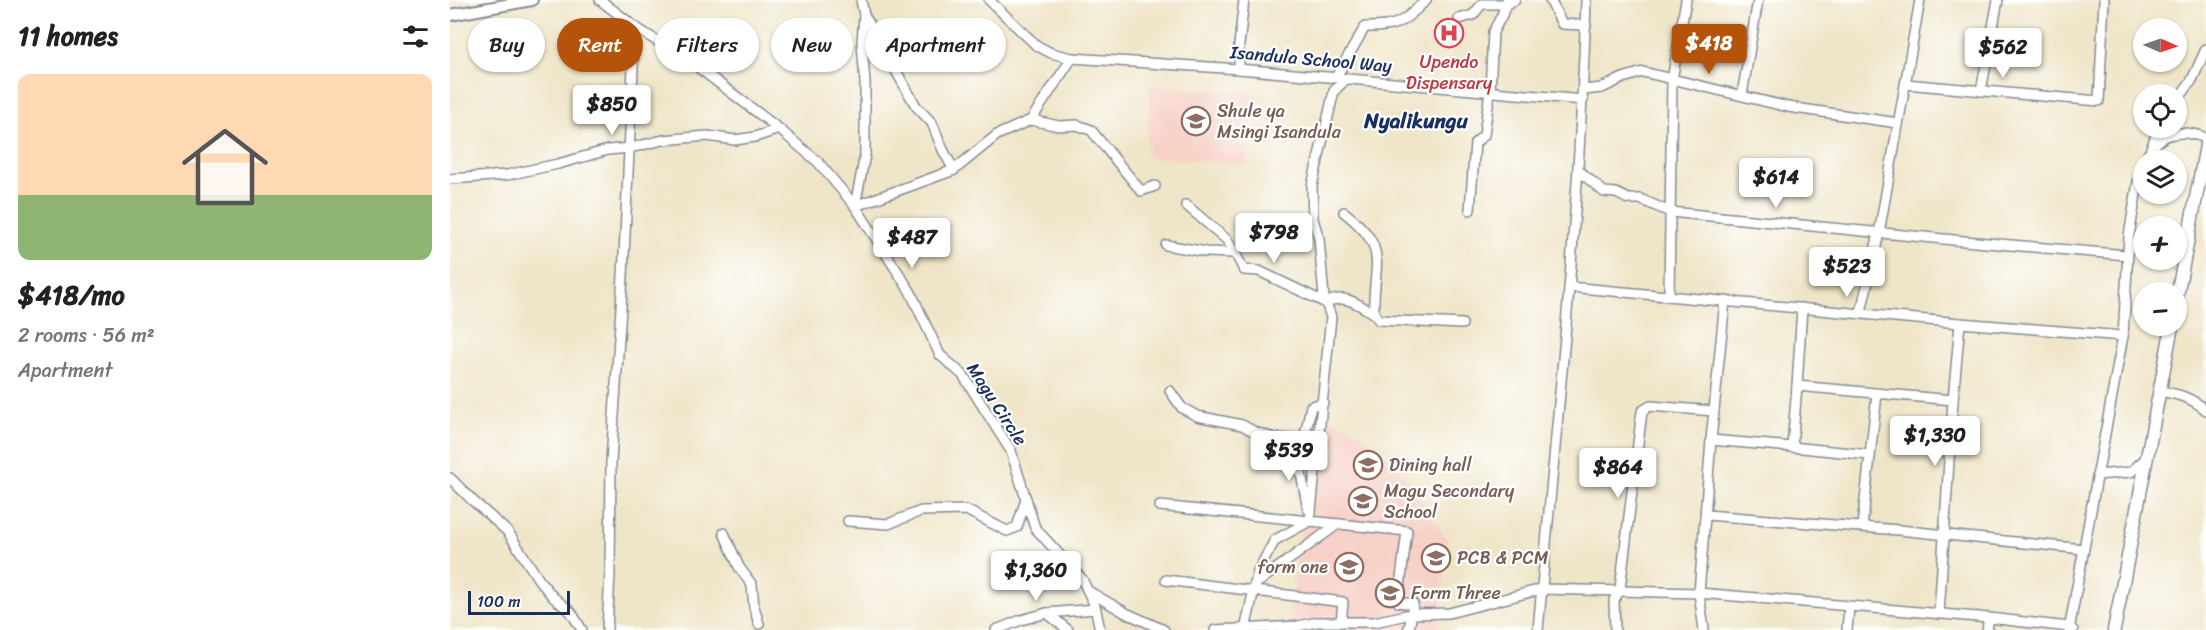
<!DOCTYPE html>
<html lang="en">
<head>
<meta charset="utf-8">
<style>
  body { margin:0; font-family:Sriracha,sans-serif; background:#f2f2f2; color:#222; height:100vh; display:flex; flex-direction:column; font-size:22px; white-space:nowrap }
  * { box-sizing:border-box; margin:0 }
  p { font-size:20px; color:#767676 }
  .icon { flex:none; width:33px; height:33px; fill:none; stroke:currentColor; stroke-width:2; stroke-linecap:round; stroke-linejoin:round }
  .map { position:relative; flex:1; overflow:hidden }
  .panel { display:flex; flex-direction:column; background:#fff; width:450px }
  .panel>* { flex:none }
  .hud { position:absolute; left:18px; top:18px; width:570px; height:54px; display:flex; gap:12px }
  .needle { width:39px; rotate:92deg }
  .controls { position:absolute; left:1683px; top:18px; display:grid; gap:12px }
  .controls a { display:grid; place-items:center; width:54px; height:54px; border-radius:50%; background:#fff; box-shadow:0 2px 4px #0004; font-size:30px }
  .scale { position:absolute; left:18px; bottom:15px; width:102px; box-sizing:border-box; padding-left:6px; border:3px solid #1b2f5e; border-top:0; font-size:16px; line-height:21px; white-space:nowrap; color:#1b2f5e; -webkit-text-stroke:4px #fff; paint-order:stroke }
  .price { position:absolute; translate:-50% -51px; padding:0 14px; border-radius:6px; background:#fff; color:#222; font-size:20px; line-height:39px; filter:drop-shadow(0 2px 3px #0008) }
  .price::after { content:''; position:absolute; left:50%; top:36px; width:18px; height:14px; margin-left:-9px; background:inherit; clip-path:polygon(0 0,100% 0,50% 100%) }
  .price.on { background:#b45309; color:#fff }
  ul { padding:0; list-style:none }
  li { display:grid; align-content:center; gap:12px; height:318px; padding:0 18px }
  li+li { border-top:2px solid #e0e0e0 }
  li span { display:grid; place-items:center; height:186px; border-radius:12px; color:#555 }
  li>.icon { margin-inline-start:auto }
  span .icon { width:108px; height:108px; fill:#fffc; stroke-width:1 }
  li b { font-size:26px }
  h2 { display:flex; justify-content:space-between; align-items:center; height:72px; padding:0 18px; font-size:26px }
  .chip { padding:0 21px; border-radius:27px; background:#fff; box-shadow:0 2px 4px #0004; font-size:21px; line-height:54px }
  .chip.on { background:#b45309; color:#fff }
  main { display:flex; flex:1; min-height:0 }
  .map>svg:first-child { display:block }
  .built { fill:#f7d1c7 }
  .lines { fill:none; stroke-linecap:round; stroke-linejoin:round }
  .minor-casing { stroke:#858a93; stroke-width:12 }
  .major-casing { stroke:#858a93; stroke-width:14 }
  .highway-casing { stroke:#858a93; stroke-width:15 }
  .minor { stroke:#fff; stroke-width:9 }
  .major { stroke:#fff; stroke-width:10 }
  .highway { stroke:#fff; stroke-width:12 }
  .labels { text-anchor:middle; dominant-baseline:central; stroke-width:4.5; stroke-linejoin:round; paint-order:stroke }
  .street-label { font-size:18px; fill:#1b2f5e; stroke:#fff }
  .health-label { font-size:18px; fill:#be3a42; stroke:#fff }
  .education-label { font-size:18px; fill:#785e54; stroke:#fff; text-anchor:start }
  .quarter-label { font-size:21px; font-weight:bold; fill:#1b2f5e; stroke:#fff }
</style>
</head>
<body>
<main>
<section class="panel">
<h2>11 homes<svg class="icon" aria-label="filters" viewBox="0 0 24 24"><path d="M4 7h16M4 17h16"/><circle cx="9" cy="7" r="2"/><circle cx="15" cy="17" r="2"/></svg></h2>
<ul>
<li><span style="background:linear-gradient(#ffd9b3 65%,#8fb573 0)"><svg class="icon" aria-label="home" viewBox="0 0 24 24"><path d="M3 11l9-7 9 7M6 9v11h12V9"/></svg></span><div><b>$418/mo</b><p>2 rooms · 56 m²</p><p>Apartment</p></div></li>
</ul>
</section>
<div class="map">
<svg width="1756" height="630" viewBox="0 0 1756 630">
  <rect width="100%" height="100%" fill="#fff"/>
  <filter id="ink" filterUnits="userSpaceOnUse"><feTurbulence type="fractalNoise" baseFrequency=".0167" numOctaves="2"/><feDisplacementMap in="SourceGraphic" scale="12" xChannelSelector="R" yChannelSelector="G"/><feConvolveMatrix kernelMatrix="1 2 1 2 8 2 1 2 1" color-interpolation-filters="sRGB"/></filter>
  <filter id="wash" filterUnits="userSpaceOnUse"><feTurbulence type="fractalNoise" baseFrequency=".008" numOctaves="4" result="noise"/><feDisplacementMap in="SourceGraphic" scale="24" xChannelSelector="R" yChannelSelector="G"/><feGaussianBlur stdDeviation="1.35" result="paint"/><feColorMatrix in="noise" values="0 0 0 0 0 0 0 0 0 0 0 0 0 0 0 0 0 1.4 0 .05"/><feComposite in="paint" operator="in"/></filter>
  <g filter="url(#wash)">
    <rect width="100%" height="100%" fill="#efe5c8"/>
    <g class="built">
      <polygon points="701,86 802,93 797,164 696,157"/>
      <polygon points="865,412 908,432 945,462 998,540 989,630 838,630"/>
    </g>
  </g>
  <g filter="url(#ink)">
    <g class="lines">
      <g class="minor-casing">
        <g id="minor">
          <polyline points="150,0 185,27 249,68 329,129 368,162 405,206 460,291 490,355 513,375 561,451 585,528 632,579 645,606 650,630"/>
          <polyline points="411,0 414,15 466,106 482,123 493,150 504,170"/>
          <polyline points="539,0 586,45 601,53 622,58 789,69 1133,100"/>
          <polyline points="1100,0 1112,24 1136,25"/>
          <polyline points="1009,19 1023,15 1032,4 1056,4 1065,0"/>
          <polyline points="789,69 789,45 794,0"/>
          <path d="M886 77 915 27C946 28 954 22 976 0"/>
          <polyline points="1455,84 1649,101 1654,0"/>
          <polyline points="1133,90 1152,88 1173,78 1193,72 1338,107 1448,123"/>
          <polyline points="1531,91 1548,0"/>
          <polyline points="1292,95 1308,0"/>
          <polyline points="1726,102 1742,80 1756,49"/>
          <polyline points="581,120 609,126 627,125 641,130 691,191 705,186"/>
          <polyline points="1701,148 1709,128"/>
          <path d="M1696 160C1706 132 1730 128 1756 138"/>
          <polyline points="1128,170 1154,192 1166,193 1178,199 1190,199 1220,212 1514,241 1677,255"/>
          <polyline points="0,179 57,175 108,164 158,150 180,148 213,140 257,136 285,140 305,137 329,129"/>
          <polyline points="736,205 777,240 785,253"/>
          <polyline points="405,206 504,170 547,135 581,120 622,58"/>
          <polyline points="405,206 415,155 415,83 412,42 414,15"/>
          <polyline points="1020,210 1025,143 1034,135 1040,91 1043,32 1052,15 1057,0"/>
          <path d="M894 212C942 250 922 263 924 314L929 320 1012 324"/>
          <path d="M716 245 756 252 785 253 794 270 809 271 876 303C895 293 908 304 924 314"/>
          <polyline points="1119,287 1510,323 1673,336"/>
          <polyline points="1219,296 1222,80 1236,0"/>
          <polyline points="1411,312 1429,233 1470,0"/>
          <polyline points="1347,386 1352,308"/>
          <polyline points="720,391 732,408 747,416 792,425 805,432 824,438 854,440 861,406 873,403"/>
          <path d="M1710 391C1728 394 1742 398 1756 410"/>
          <polyline points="825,439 833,446 833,454 851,474 858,509"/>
          <polyline points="1261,440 1342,447 1347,386 1503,400"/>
          <polyline points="1342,447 1420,455"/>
          <polyline points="851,474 854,440"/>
          <polyline points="1647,475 1681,472 1697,457"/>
          <polyline points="0,478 23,501 58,532 89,580 103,597 121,612 132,630"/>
          <polyline points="710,506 860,521 825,540 808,571 795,630"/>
          <polyline points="1256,515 1449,530 1633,549"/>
          <polyline points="398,521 438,524 471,511 516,510 557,531 567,527 576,499"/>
          <polyline points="860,521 881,317 874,297 869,239 863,219 862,186 884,91 897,78"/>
          <polyline points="860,521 957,531 948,602 963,604 960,624 958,630"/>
          <polyline points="1412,527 1427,394"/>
          <polyline points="274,533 289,567 302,585 304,607 309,624"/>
          <polyline points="716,580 893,602 891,622"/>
          <polyline points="804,585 888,524"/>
          <polyline points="638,591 676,613 714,630"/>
          <polyline points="597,613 646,609"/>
          <polyline points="1489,614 1503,400 1510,323"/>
          <polyline points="157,630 160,574 161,462 173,276 185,27"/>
          <polyline points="546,630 571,620 597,613 618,630"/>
          <polyline points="765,630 848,626 867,622 924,622 961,614 999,613 1092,589 1249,593 1539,618 1619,627 1623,630"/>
          <path d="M1088 630C1107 420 1130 210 1136 0"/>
          <polyline points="1165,630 1164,600 1170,589 1192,411 1200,406 1264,411"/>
          <polyline points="1254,630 1249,593 1261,440 1275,301"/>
          <polyline points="1397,630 1399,607"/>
          <polyline points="1537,630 1539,618"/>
          <polyline points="1619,630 1673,336 1679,236 1688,182 1694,167"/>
        </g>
      </g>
      <g class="major-casing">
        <polyline id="major" points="0,15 82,0"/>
      </g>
      <g class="highway-casing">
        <g id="highway">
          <polyline points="1726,301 1756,146"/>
          <polyline points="1664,630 1722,326"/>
        </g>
      </g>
      <use href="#minor" class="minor"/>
      <use href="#major" class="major"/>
      <use href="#highway" class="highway"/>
    </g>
  </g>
  <defs>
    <g id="hospital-ring" transform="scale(1.5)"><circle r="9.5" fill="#fff" stroke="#e0444e" stroke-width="1.5"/><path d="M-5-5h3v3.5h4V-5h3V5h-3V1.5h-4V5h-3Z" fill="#e0444e"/></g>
    <g id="school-ring" transform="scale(1.5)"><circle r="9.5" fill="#fff" stroke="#8d6e63" stroke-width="1.5"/><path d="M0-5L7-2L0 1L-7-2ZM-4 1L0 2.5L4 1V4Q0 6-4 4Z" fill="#8d6e63"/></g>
  </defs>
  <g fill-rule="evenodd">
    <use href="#hospital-ring" x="999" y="33"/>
    <use href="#school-ring" x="746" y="121"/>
    <use href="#school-ring" x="918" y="465"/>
    <use href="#school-ring" x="913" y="501"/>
    <use href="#school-ring" x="986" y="558"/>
    <use href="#school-ring" x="899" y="567"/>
    <use href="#school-ring" x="940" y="593"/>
  </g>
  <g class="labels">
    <g class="street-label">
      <text transform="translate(861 59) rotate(5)">Isandula School Way</text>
      <text transform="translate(547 404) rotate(57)">Magu Circle</text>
    </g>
    <g class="health-label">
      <text x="999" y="62">Upendo<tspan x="999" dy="21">Dispensary</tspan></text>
    </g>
    <g class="education-label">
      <text x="767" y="111">Shule ya<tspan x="767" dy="21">Msingi Isandula</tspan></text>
      <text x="939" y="465">Dining hall</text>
      <text x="934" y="491">Magu Secondary<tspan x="934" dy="21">School</tspan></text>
      <text x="1007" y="558">PCB &amp; PCM</text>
      <text x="878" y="567" text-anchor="end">form one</text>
      <text x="961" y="593">Form Three</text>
    </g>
    <g class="quarter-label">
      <text x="966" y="121">Nyalikungu</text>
    </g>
  </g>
</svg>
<div class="controls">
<a><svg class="needle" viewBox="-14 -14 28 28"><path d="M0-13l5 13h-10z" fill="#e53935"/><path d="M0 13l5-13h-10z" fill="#767676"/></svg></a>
<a><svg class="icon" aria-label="locate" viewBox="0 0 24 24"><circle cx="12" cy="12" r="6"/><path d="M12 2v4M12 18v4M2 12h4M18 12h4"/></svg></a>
<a><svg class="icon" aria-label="layers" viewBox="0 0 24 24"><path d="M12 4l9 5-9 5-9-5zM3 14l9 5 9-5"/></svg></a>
<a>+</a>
<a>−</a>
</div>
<div class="scale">100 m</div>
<b class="price on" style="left:1259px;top:75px">$418</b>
<b class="price" style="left:1553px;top:79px">$562</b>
<b class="price" style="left:162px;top:136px">$850</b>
<b class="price" style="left:1326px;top:209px">$614</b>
<b class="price" style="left:824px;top:264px">$798</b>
<b class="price" style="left:462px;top:269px">$487</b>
<b class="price" style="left:1397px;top:298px">$523</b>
<b class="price" style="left:1485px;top:467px">$1,330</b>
<b class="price" style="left:839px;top:482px">$539</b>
<b class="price" style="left:1168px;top:499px">$864</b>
<b class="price" style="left:586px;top:602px">$1,360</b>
<div class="hud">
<a class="chip">Buy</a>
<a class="chip on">Rent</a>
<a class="chip">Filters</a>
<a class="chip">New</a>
<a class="chip">Apartment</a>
</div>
</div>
</main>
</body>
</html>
